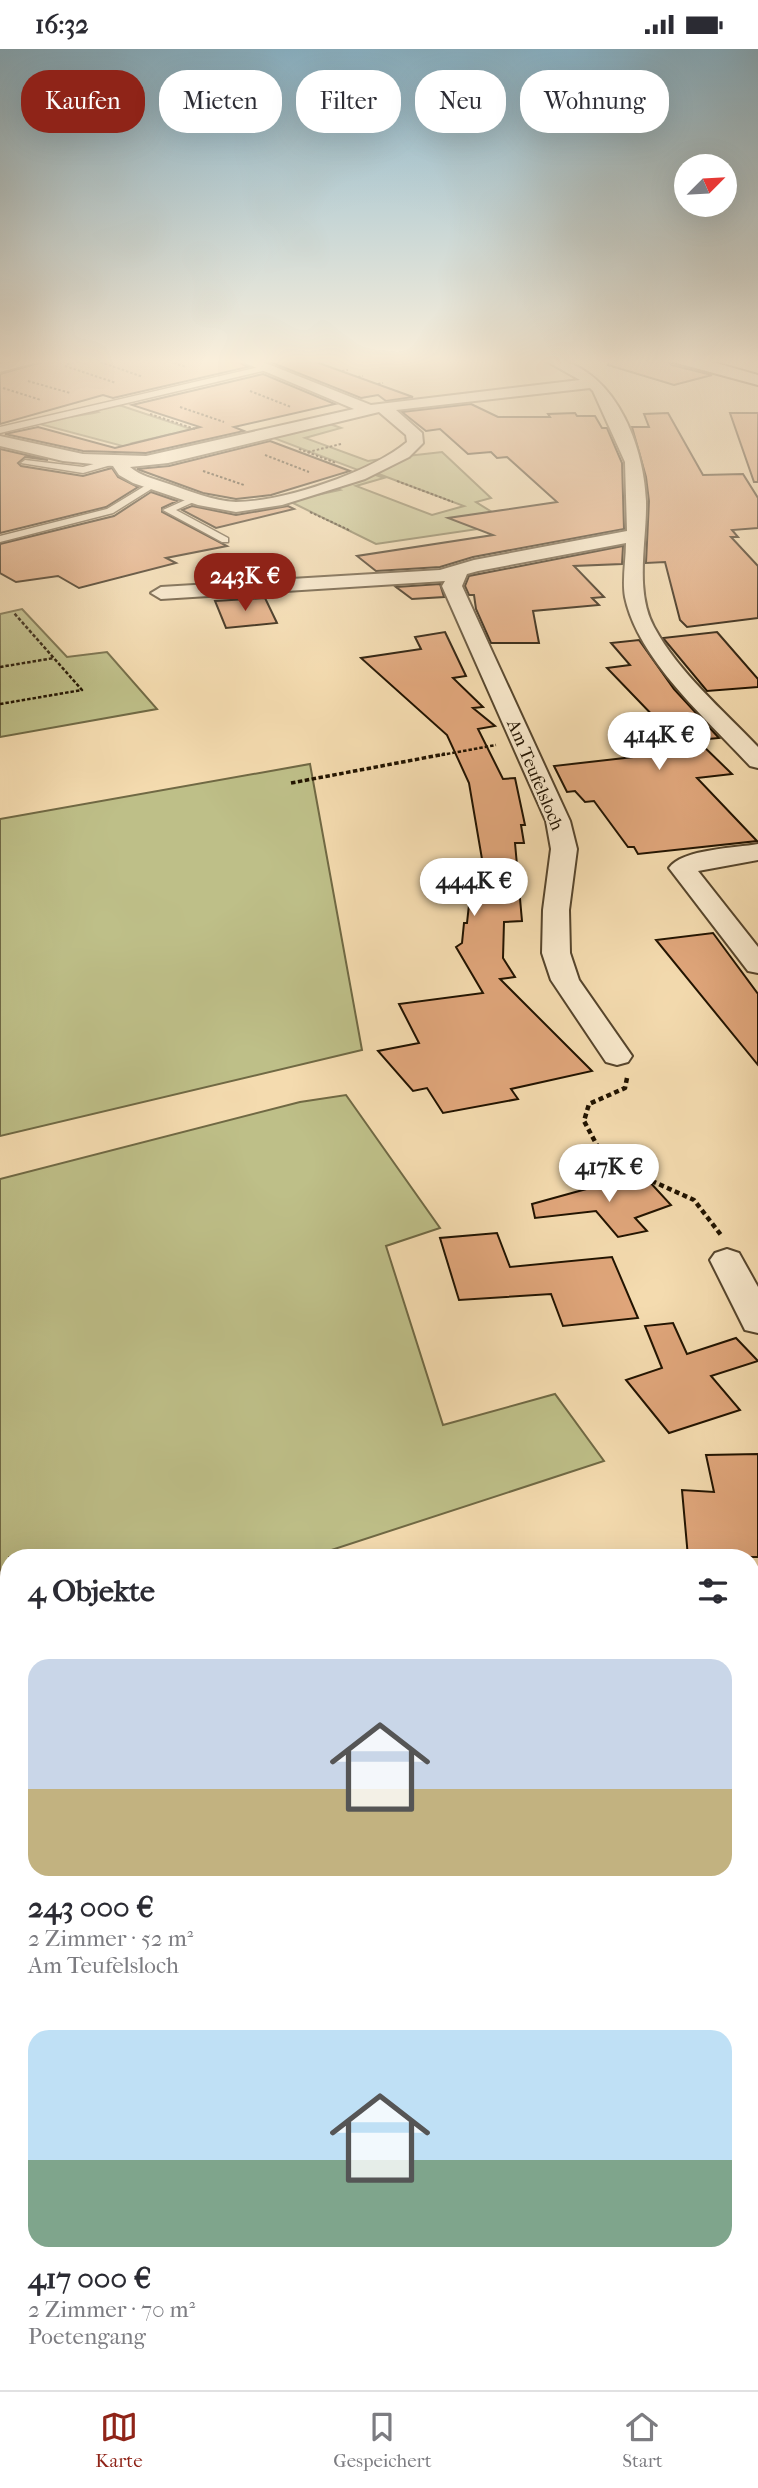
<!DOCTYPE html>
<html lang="de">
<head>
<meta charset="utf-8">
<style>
  body { margin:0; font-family:"IM FELL French Canon",serif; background:#f2f2f3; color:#2b2b33; height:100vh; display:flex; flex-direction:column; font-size:26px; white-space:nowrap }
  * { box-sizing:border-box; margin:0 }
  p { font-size:23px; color:#7c7c81 }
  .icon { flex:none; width:38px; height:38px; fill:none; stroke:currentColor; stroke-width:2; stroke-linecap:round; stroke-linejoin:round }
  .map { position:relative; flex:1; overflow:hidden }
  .drawer { position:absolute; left:0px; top:1500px; width:760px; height:842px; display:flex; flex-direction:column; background:#fff; border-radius:28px 28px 0 0; box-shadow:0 7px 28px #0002 }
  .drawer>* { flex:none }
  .top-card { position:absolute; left:21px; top:21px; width:718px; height:63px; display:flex; gap:14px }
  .needle { width:46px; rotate:66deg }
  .controls { position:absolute; left:674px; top:105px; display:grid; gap:14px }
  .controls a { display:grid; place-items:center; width:63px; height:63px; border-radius:50%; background:#fff; box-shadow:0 7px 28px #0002; font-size:35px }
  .price { position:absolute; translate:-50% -60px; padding:0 16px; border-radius:24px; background:#fff; color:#222; font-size:23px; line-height:46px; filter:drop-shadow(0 2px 4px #0008) }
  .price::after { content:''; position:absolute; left:50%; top:42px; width:21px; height:16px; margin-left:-10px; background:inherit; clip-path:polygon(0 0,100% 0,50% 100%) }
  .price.selected { background:#8f2418; color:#fff }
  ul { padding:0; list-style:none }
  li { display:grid; align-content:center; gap:14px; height:371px; padding:0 28px }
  li span { display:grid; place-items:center; height:217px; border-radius:21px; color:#555 }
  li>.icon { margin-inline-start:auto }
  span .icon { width:126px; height:126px; fill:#fffc; stroke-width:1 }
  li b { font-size:30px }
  h2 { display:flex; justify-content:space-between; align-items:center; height:84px; padding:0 28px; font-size:30px }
  .tag { padding:0 24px; border-radius:28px; background:#fff; box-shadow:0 7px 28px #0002; font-size:24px; line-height:63px }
  .tag.selected { background:#8f2418; color:#fff }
  .status { display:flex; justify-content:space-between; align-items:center; height:49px; padding:0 35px; background:#fff; direction:ltr }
  .status svg { height:19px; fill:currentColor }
  .tabs { display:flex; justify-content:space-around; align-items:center; height:98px; border-top:2px solid #e1e1e2; background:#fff; font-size:19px; color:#7c7c81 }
  .tabs a { display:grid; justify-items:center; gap:4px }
  .tabs .selected { color:#8f2418 }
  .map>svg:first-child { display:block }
  .green { fill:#bebf88; stroke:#706944; stroke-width:2 }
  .building { fill:#e0a67b; stroke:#211300; stroke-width:2 }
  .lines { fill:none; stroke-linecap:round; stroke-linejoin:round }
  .lane-casing { stroke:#56452c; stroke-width:3 }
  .street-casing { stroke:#56452c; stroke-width:4 }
  .secondary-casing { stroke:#211300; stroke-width:4 }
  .path-far5 { stroke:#211300; stroke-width:2; stroke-dasharray:2.5 2; stroke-linecap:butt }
  .path-far4 { stroke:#211300; stroke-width:2.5; stroke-dasharray:3.5 2; stroke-linecap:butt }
  .path-far3 { stroke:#211300; stroke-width:3.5; stroke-dasharray:4.5 2.5; stroke-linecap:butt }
  .path-far2 { stroke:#211300; stroke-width:4.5; stroke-dasharray:5 3.5; stroke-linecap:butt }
  .path-far1 { stroke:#211300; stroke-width:5; stroke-dasharray:6 4.5; stroke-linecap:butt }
  .path { stroke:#211300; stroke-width:7; stroke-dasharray:8 5; stroke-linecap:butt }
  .lane { fill:#f8e8cb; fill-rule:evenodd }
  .street { fill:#f8e8cb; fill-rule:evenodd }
  .secondary { fill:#f8e8cb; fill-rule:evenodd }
  .labels { text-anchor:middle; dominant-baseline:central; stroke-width:5; stroke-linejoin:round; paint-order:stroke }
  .far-street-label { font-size:18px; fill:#211300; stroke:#f8e8cb }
</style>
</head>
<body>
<div class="status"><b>16:32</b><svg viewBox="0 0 49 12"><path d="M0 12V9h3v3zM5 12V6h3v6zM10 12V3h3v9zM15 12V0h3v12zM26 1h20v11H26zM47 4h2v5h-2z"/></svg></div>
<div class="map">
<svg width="758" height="2341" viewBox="0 0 758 2341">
  <rect width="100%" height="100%" fill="#f4dbaf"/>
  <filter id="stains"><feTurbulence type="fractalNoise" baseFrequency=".00286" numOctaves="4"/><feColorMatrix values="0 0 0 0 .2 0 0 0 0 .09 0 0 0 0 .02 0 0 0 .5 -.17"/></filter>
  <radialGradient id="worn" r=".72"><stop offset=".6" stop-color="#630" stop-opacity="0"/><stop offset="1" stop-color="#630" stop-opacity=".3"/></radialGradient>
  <g class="green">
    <path d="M113 355 122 357 221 390 185 399 181 396 191 392 171 385 133 394 151 401 176 402 154 407 110 410 138 401 36 374C57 368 76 368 98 363L91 360Z"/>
    <polygon points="327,374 341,379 305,389 368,412 388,409 363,423 271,388"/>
    <polygon points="442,403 491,449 476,453 511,475 376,495 289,452 340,441 333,438 373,425 384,429 356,437 432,466 464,457 376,424 407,407"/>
    <polygon points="22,560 67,608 107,603 157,660 0,688 0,565"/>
    <polygon points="310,715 362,1001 0,1087 0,770"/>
    <polygon points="346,1046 440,1179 386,1197 443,1376 555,1345 604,1412 310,1508 9,1508 9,2333 668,2333 663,2341 0,2341 0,1130 300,1053"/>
    <polygon points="758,1872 758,2157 751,2171 751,1875"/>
  </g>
  <g class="building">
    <polygon points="56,309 231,309 248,318 113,349 103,346 0,375 0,325"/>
    <polygon points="260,309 305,309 413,348 386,352 378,346 361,349"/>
    <polygon points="610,309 665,309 672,316 712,326 674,336 608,316"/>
    <polygon points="263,325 335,355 234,378 244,382 146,404 83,402 5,385 38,378 115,399 200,378 132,356"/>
    <polygon points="471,355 498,368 550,368 548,365 575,364 577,367 595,367 602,379 607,379 622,414 624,480 473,508 440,518 376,522 357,507 493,486 448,469 557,453 507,408 497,409 491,403 468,405 440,380 426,382 402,363"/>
    <polygon points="668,364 703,426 743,425 758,449 758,479 732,481 738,488 731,488 758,517 758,569 687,578 680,571 665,513 646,514 649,452 646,428 632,378 649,378 644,365"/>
    <polygon points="730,364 758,364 758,433 754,433"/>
    <polygon points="270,392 350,422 271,446 236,450 203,444 137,420 169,417"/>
    <polygon points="0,400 48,411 25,408 18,414 21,417 83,427 112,419 118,428 138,438 106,458 0,484"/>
    <polygon points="151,443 177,452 162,459 162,463 227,497 166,509 176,514 79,539 58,527 16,533 0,524 0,495 114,467"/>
    <polygon points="192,457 236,466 288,457 294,460 216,479 182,461"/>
    <polygon points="623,497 622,515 574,517 604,548 592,549 599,556 533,562 539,594 491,594 476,560 474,546 469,546 465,537 469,527"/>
    <polygon points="440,535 444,548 412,550 396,538"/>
    <polygon points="265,549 277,574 226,579 215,552"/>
    <polygon points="445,583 466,627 453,629 483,658 473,659 495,677 478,680 503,730 515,729 525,776 521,776 524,794 515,794 522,872 504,873 503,909 515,928 500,930 592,1022 511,1040 518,1050 443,1064 427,1039 413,1042 378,1002 419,994 399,955 483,944 456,898 462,894 464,874 467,874 474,810 482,810 469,734 447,686 361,609 421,600 415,588"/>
    <polygon points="717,583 758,630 758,638 707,642 663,589"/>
    <polygon points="639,591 674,640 719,689 697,691 732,725 697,729 757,792 638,805 634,798 628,798 594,752 585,753 575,742 567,743 554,717 669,704 639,676 660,674 607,619 630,616 611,594"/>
    <polygon points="713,884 758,945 758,1016 656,891"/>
    <polygon points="630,1128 635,1134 647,1130 671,1156 635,1169 647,1182 618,1188 596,1162 535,1169 532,1155"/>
    <polygon points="497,1184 510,1218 612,1208 638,1269 563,1277 551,1245 459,1251 440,1189"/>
    <polygon points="673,1274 687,1305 736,1289 758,1312 711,1327 740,1361 669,1384 626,1331 662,1319 645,1277"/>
    <polygon points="758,1405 758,1508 688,1508 682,1441 714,1443 706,1406"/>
  </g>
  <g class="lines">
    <g class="lane-casing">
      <g id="lane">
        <polygon points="264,317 267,321 0,384 0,378"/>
        <polygon points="108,411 111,416 83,424 21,414 25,411 83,418"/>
        <polygon points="153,432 156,433 156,437 113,464 0,493 0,487 107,460"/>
        <polygon points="192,448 200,450 176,461 228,489 228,493 222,493 163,461"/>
      </g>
    </g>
    <g class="street-casing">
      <g id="street">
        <polygon points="26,309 53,309 0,323 0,315"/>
        <path d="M233 309H253L371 356 580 331 541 309C610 309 644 392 646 452 647 492 634 541 654 578 678 623 723 661 758 698V719L750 717C707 670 638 611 625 548 622 531 626 511 626 494L478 522 467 525 462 537 570 772 577 800 569 861 570 904 579 931 632 1007 628 1013 617 1016 606 1013 551 931 542 904 543 861 551 800 546 772 442 537 445 532 161 550 151 544 161 538 440 521 474 511 627 482 625 413 593 342 590 339 396 361 422 384 423 394 409 408 365 430 282 456 236 463 198 456 133 434 119 426 113 417 63 412 0 397V387L83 405 146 407 354 360ZM379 363 406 386 407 393C371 423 283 453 236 453 213 452 190 442 169 435 155 430 140 427 130 418L168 414Z"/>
        <path d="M758 795V811L698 822 758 898V924L748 922 669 819C682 800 736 799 758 795Z"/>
        <polygon points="727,1200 739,1204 758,1238 758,1284 745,1281 710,1211 715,1204"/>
      </g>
    </g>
    <g class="secondary-casing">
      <polygon id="secondary" points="671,309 698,309 758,326 758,336 673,313"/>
    </g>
    <g class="path-far5">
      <polyline points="161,309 186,318"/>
      <polyline points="200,309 211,313"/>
      <polyline points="92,310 143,328"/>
      <polyline points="67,315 97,309"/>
      <polyline points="65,317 116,334"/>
      <polyline points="342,322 348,321"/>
      <polyline points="358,328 363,327"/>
      <polyline points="28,332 70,344"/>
      <polyline points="378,335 383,334"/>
      <polyline points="3,339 41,351"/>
      <polyline points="250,342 291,358"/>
      <polyline points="180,358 224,373"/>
      <polyline points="150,365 195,380"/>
      <polyline points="299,400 336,414"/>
      <polyline points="308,403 341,395"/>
      <polyline points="265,406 309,423"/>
      <polyline points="203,422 244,436"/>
      <polyline points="397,432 453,453"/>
      <polyline points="310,463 351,482"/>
    </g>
    <g class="path-far4">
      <polyline points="0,618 54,609"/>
      <polyline points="0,655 82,641 14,564"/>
      <polyline points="436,707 496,696"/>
    </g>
    <polyline class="path-far3" points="291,734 445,705"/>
    <polyline class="path-far2" points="627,1029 625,1039 589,1055 584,1072 599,1100 612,1114 694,1151 721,1186"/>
    <polyline class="path-far1" points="0,1622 9,1619"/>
    <polyline class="path" points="751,1892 758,1889"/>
    <use href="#lane" class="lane"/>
    <use href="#street" class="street"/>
    <use href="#secondary" class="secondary"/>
  </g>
  <linearGradient id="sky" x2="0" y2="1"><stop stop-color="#89b7ce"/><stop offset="0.49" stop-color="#faefdb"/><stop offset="1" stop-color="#faefdb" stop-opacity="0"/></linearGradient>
  <rect width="758" height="637" fill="url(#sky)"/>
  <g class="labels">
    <g class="far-street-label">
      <text transform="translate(535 726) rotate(67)">Am Teufelsloch</text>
    </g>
  </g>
  <rect width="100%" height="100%" filter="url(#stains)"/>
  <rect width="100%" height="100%" fill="url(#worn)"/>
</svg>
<div class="controls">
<a><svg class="needle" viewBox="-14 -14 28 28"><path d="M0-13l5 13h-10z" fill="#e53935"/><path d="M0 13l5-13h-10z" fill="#7c7c81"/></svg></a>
</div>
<b class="price selected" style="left:245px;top:564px">243K €</b>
<b class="price" style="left:659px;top:723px">414K €</b>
<b class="price" style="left:474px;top:869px">444K €</b>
<b class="price" style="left:609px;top:1155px">417K €</b>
<div class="top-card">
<a class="tag selected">Kaufen</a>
<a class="tag">Mieten</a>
<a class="tag">Filter</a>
<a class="tag">Neu</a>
<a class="tag">Wohnung</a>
</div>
<section class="drawer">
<h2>4 Objekte<svg class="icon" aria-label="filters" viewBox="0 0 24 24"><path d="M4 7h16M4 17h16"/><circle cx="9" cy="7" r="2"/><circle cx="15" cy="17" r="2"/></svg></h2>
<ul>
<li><span style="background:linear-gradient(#c9d6e8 60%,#c2b280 0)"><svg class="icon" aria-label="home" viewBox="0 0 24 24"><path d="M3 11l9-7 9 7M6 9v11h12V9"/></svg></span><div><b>243 000 €</b><p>2 Zimmer · 52 m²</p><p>Am Teufelsloch</p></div></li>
<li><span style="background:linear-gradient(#bfe0f5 60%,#7fa58c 0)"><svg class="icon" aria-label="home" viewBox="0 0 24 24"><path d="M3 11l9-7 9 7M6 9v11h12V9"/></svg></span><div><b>417 000 €</b><p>2 Zimmer · 70 m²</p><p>Poetengang</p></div></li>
</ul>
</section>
</div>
<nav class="tabs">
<a class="selected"><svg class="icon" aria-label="map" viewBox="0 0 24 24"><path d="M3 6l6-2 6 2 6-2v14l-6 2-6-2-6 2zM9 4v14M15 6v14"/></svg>Karte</a>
<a><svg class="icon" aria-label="saved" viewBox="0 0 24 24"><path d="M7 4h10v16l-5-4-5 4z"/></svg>Gespeichert</a>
<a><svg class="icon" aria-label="home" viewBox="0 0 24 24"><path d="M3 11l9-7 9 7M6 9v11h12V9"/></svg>Start</a>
</nav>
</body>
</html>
